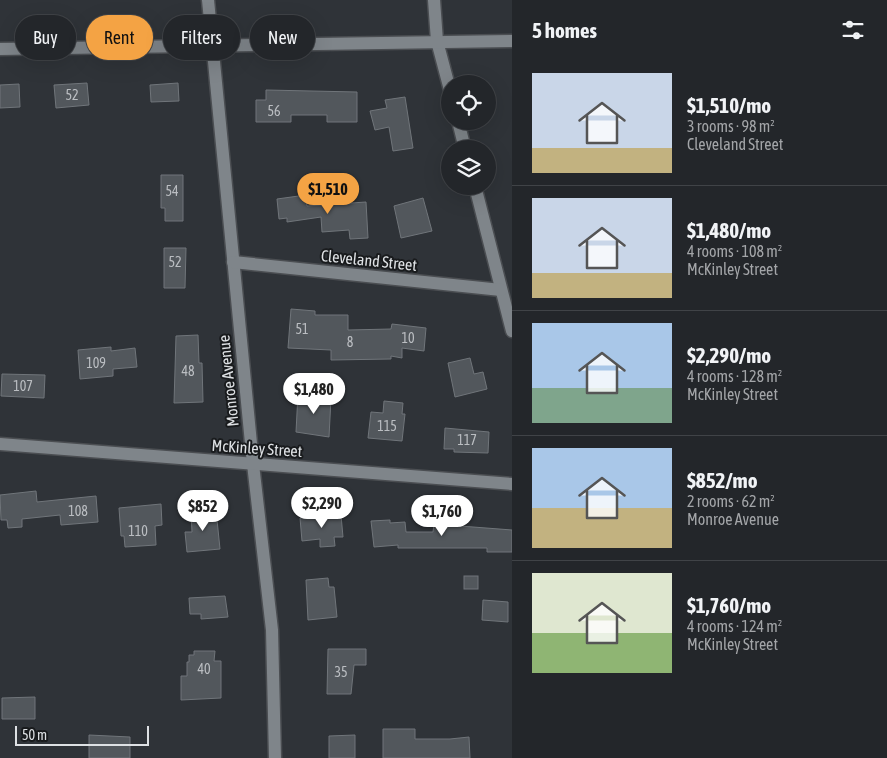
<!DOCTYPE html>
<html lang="en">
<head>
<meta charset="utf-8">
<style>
  body { margin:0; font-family:"Asap Condensed",sans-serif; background:#2f3236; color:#f1f3f6; height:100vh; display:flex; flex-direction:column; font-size:19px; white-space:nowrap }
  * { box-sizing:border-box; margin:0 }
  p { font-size:16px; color:#a3a5a8 }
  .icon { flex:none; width:28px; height:28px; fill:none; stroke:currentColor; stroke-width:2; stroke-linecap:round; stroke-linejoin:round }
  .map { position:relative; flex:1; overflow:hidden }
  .details { display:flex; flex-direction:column; background:#23262a; width:375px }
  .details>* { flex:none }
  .guide { position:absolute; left:15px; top:15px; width:421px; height:45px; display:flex; gap:10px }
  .controls { position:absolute; left:441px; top:75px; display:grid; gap:10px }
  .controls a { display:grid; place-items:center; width:55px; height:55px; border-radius:50%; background:#23262a; box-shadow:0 5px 20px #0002,0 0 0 1px #404347; font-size:25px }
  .scale { position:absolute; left:15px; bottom:12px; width:134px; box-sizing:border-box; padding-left:5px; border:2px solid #dee1e4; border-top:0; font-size:14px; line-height:18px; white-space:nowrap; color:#dee1e4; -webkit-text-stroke:4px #191b1d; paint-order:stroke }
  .price { position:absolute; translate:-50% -42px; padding:0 11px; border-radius:18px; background:#fff; color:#222; font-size:16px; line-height:32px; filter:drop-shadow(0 1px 2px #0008) }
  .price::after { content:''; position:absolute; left:50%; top:30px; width:15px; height:11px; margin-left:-8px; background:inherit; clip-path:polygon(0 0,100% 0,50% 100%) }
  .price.active { background:#f4a344; color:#111 }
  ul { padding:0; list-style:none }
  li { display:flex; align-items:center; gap:15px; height:125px; padding:0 20px }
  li+li { border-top:1px solid #404347 }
  li span { display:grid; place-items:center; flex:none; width:140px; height:100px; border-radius:0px; color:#555 }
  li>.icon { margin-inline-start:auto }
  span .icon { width:60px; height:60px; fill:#fffc; stroke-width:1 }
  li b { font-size:21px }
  h2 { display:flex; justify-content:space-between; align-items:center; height:60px; padding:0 20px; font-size:21px }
  .pill { padding:0 18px; border-radius:22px; background:#23262a; box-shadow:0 5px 20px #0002,0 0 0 1px #404347; font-size:18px; line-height:45px }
  .pill.active { background:#f4a344; color:#111 }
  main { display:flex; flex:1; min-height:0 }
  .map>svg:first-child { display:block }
  .building { fill:#52575c; stroke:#70757a }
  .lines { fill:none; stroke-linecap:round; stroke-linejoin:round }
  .street-casing { stroke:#4b4e52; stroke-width:15 }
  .street { stroke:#7f858a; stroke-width:12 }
  .labels { text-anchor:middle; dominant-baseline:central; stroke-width:4; stroke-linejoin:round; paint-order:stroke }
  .number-label { font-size:14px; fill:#bbbec2 }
  .street-label { font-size:16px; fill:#dee1e4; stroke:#191b1d }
</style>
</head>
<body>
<main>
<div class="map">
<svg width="512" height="758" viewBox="0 0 512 758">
  <rect width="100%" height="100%" fill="#2f3338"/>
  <g class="building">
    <polygon points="87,83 89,105 56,108 54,85"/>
    <polygon points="178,83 179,101 151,102 150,85"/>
    <polygon points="19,84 20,107 0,108 0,85"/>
    <polygon points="266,90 357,92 357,122 327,122 327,115 291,115 291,122 256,122 256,100 266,100"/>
    <polygon points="405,97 413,148 393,151 389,127 375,130 370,111 387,108 385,100"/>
    <polygon points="161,175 183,175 183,221 165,221 165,208 161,208"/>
    <polygon points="306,195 307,206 366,202 368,238 350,239 349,230 322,232 321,217 287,222 287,218 279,219 277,199"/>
    <polygon points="423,198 432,231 401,238 394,206"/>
    <polygon points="164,248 186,248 185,288 164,288"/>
    <polygon points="291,309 315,311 315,315 348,315 348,330 391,329 392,324 426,328 424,351 402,348 402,358 391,356 391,359 331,360 331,350 288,348"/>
    <polygon points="198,335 199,363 202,363 203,402 174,403 176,336"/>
    <polygon points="111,347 111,351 135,348 137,367 113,369 113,376 80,379 78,350"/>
    <polygon points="470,358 474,374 483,372 487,389 455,397 448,363"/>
    <polygon points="2,374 45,375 44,398 1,396"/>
    <polygon points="298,394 331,398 329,437 296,432"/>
    <polygon points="384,401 403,403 402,414 405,414 402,441 368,438 371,412 383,413"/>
    <polygon points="445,428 489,432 488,453 454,452 454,449 444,449"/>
    <polygon points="36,491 37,502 96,496 98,522 61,525 60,515 22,519 22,527 8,528 7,520 1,520 0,495"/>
    <polygon points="161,504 162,525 155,526 156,545 125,547 124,536 121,536 119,508"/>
    <polygon points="216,510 220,549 187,552 185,532 192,532 191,512"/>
    <polygon points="341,515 343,537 334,537 335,546 320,547 320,539 302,541 300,518"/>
    <polygon points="390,520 390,523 405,522 406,532 433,532 434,524 512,530 512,552 487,552 487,548 398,548 398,545 374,547 371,521"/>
    <rect x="464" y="576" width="14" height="13"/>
    <polygon points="328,578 329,587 334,587 337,617 308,620 306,580"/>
    <polygon points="225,596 228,617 201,619 201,614 190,614 189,598"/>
    <polygon points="483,600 508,602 508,622 482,620"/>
    <polygon points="328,649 366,649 366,665 354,665 351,694 327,694"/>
    <polygon points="194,651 215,651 214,661 221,661 221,698 181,700 181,676 187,676 187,662 189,662 189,655 194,655"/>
    <polygon points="35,697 35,719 2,719 2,698"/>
    <polygon points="383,729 415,729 415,739 450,739 469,737 470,758 383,758"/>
    <polygon points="89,735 130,737 130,758 89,758"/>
    <polygon points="355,735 355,758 329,758 329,736"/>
  </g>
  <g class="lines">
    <g class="street-casing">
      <g id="street">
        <polyline points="208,0 253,464 272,630 275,758"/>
        <polyline points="434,0 437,41 450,90"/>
        <polyline points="0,49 512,41"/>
        <polyline points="458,121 465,149"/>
        <polyline points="475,186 512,331"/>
        <polyline points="233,262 501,290"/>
        <polyline points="0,444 512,484"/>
      </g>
    </g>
    <use href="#street" class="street"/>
  </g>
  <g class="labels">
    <g class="number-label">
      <text x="72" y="95">52</text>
      <text x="274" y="111">56</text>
      <text x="172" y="191">54</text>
      <text x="175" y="262">52</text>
      <text x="302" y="329">51</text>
      <text x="408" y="338">10</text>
      <text x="350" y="342">8</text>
      <text x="96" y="363">109</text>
      <text x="188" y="371">48</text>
      <text x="23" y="386">107</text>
      <text x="387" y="426">115</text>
      <text x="467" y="440">117</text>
      <text x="78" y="511">108</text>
      <text x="138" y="531">110</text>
      <text x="204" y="669">40</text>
      <text x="341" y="672">35</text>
    </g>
    <g class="street-label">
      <text transform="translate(369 260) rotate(6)">Cleveland Street</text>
      <text transform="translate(228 381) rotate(-96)">Monroe Avenue</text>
      <text transform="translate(257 448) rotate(4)">McKinley Street</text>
    </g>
  </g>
</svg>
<div class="controls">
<a><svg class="icon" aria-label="locate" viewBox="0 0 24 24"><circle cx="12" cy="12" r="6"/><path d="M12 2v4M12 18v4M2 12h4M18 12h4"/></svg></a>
<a><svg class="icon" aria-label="layers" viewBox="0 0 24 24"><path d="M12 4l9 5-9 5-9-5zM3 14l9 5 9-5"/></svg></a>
</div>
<div class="scale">50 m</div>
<b class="price active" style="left:328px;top:215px">$1,510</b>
<b class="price" style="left:314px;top:415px">$1,480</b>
<b class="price" style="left:322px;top:529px">$2,290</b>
<b class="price" style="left:203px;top:532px">$852</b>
<b class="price" style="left:442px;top:537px">$1,760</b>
<div class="guide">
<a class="pill">Buy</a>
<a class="pill active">Rent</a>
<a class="pill">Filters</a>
<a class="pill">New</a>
</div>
</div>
<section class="details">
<h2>5 homes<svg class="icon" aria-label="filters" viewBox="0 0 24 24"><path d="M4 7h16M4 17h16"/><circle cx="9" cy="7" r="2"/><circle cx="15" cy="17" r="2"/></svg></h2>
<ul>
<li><span style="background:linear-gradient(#c9d6e8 75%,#c2b280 0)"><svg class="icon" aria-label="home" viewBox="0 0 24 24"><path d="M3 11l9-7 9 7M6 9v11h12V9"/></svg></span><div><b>$1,510/mo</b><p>3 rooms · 98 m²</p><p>Cleveland Street</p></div></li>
<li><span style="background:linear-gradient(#c9d6e8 75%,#c2b280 0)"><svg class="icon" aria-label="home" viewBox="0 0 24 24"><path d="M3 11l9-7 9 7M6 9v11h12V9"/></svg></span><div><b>$1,480/mo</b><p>4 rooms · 108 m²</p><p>McKinley Street</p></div></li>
<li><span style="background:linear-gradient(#a9c7e8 65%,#7fa58c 0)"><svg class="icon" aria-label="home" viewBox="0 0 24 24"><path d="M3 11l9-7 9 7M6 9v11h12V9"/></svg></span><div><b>$2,290/mo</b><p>4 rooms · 128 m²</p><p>McKinley Street</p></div></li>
<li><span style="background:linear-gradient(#a9c7e8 60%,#c2b280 0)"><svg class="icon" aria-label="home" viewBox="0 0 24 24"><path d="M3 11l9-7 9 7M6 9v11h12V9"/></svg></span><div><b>$852/mo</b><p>2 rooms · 62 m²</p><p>Monroe Avenue</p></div></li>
<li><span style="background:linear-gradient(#dfe7d0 60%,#8fb573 0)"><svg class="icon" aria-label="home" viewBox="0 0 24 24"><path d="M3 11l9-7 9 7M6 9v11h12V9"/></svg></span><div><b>$1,760/mo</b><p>4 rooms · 124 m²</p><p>McKinley Street</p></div></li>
</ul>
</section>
</main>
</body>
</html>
